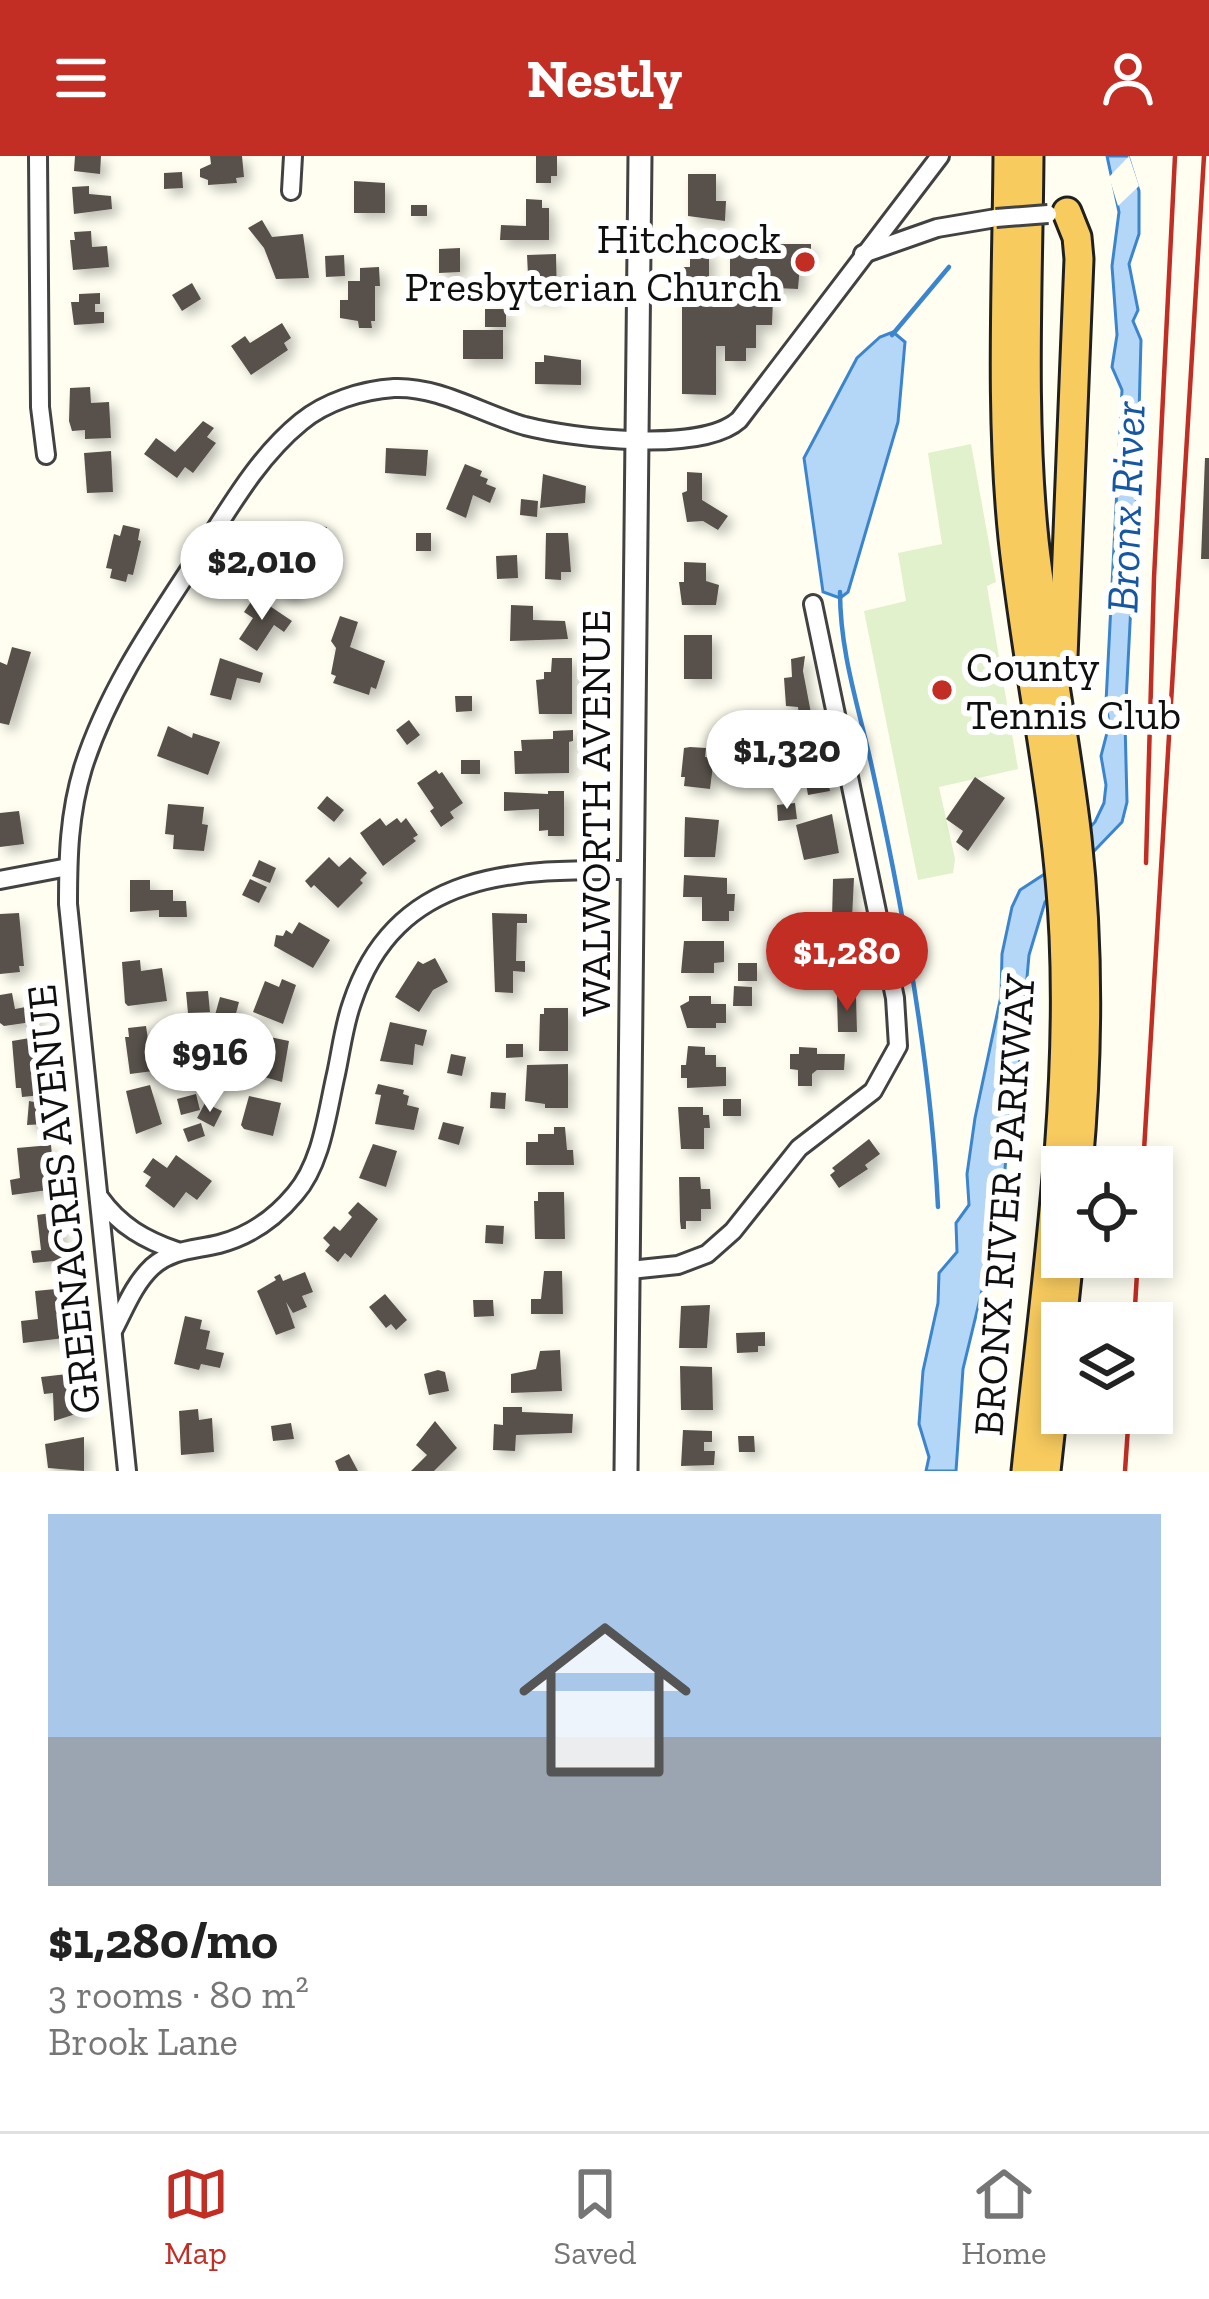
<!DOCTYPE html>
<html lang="en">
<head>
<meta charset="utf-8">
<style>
  body { margin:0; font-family:"Zilla Slab",serif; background:#f6f6f6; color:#222; height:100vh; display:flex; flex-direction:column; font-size:45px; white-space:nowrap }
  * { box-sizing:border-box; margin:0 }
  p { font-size:39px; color:#767676 }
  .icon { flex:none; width:66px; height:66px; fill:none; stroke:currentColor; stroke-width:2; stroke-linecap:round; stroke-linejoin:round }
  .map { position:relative; height:1315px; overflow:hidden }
  .sheet { display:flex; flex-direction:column; background:#fff; flex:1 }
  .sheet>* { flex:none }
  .buttons { position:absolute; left:1041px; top:990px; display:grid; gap:24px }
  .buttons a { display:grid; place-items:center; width:132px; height:132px; border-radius:0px; background:#fff; box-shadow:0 6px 18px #0003; font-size:60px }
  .price { position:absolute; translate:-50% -102px; padding:0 27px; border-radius:42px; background:#fff; color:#222; font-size:39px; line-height:78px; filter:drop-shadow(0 3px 6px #0008) }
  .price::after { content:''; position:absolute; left:50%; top:72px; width:36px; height:27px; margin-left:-18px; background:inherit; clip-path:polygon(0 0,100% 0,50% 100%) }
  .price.selected { background:#c22d24; color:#fff }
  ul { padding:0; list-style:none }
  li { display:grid; align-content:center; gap:24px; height:636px; padding:0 48px }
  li+li { border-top:3px solid #e0e0e0 }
  li span { display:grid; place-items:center; height:372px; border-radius:0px; color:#555 }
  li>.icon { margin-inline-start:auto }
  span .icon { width:216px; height:216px; fill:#fffc; stroke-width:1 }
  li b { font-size:51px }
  header { display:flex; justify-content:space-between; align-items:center; height:156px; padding:0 48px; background:#c22d24; color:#fff; font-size:54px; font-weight:700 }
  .dock { display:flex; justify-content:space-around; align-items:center; height:168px; border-top:3px solid #e0e0e0; background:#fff; font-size:33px; color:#767676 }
  .dock a { display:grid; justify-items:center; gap:6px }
  .dock .selected { color:#c22d24 }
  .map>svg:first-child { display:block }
  .pitch { fill:#e0f1cc }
  .water { fill:#b5d7f7; stroke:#3b85cf; stroke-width:3 }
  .pier { fill:#fffef1 }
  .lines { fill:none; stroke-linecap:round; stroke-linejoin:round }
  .stream { stroke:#3b85cf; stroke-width:4.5 }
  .building { fill:#58514b; filter:url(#shadow) }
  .minor-casing { stroke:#424242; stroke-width:22 }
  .tertiary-casing { stroke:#424242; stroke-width:27 }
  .trunk-casing { stroke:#202020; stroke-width:33 }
  .minor { stroke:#fff; stroke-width:16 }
  .tertiary { stroke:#fff; stroke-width:21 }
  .trunk { stroke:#f8cb5f; stroke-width:27 }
  .rail { stroke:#c22d24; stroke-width:4.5 }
  .minor-bridge-casing { stroke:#424242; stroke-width:22; stroke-linecap:butt }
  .minor-bridge { stroke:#fff; stroke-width:16 }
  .poi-dot { fill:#c22d24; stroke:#fff; stroke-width:4.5 }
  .labels { text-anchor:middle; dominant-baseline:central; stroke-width:12; stroke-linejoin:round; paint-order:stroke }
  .poi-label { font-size:42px; fill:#0f0f0f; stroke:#fff; text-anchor:end }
  .street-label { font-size:42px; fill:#0f0f0f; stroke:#fff }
  .water-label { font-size:45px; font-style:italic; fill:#1657a4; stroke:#fff }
</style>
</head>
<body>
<header><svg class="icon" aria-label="menu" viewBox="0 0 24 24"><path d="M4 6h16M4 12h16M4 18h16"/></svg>Nestly<svg class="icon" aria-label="person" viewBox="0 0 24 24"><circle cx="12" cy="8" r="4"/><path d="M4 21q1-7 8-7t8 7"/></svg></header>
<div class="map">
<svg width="1209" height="1315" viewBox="0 0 1209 1315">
  <defs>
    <filter id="shadow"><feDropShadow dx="6" dy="6" stdDeviation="6" flood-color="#0004"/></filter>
  </defs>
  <rect width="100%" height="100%" fill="#fffef1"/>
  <polygon class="pitch" points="971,288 996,426 987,430 1018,613 939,631 955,703 953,717 918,724 864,455 906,445 898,397 942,388 928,297"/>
  <g class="water">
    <polygon points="1107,0 1128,0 1139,35 1139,78 1129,108 1138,154 1133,165 1141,184 1139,257 1132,282 1138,311 1125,566 1127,646 1122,666 1045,746 1029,799 1019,911 1009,961 1002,1052 963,1213 956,1315 926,1315 929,1301 919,1268 923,1215 938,1147 939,1117 957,1096 956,1067 969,1049 967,1018 975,962 1001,840 1002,798 1012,751 1020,734 1046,717 1095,666 1104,647 1106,629 1101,600 1109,569 1106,546 1122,234 1112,211 1117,179 1112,110 1119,56"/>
    <polygon points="893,176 905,186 898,266 848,436 840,442 823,436 804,302 857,202 880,181"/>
  </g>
  <polygon class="pier" points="1129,0 1139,30 1118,50 1109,21"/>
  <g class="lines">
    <g class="stream">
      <polyline points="892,179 949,111"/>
      <path d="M840 436C840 499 860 555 873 616 904 757 931 907 938 1051"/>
    </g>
  </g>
  <g class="building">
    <polygon points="75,0 101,0 100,18 74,15"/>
    <polygon points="210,0 242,0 244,21 236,22 237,27 208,29 208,24 200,21 200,13 211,8"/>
    <polygon points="536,0 557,0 557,20 551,20 551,27 536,27"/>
    <polygon points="182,16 183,32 164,33 164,17"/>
    <polygon points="688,18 716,18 716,45 726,45 725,65 688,60"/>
    <polygon points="354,25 385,27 385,57 354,57"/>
    <polygon points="89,30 89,38 111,40 112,53 74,58 72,31"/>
    <polygon points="526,43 542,44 542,52 549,52 549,84 500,84 501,69 526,70"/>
    <rect x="411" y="49" width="16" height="11"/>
    <polygon points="262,64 272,81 303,78 309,122 276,123 264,92 248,72"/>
    <polygon points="91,75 92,91 107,90 109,111 73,114 70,84 75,84 74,76"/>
    <polygon points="730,88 811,88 811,98 801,98 798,133 753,131 756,144 773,144 772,169 756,169 756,192 746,192 746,205 725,205 725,190 716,190 716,239 682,238 682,138 716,138 716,128 730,131"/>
    <polygon points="460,92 460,116 439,117 439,93"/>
    <polygon points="690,95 709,95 709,127 682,127 682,111 690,111"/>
    <polygon points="556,98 557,143 521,141 521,126 528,119 527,99"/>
    <polygon points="344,99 345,120 326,121 325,100"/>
    <polygon points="379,111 380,130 375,130 375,165 371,165 372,172 359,172 358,165 340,162 340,144 348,144 348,125 360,125 360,112"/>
    <polygon points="192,127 201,143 182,155 172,139"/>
    <polygon points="100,137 100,148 95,148 95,156 104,156 104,167 74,169 71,146 79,146 79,138"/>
    <rect x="485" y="153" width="21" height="18"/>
    <polygon points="282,167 291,182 284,187 288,194 251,219 231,190 245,180 250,187"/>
    <rect x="463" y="174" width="40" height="29"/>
    <polygon points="544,199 581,204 581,229 535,228 535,206 544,206"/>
    <polygon points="90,231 91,247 109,246 111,282 85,283 85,274 72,275 69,265 70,232"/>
    <polygon points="203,265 214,272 207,281 216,287 193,317 185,311 177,322 144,298 156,282 175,296"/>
    <polygon points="386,292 428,294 426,320 385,317"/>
    <polygon points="111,295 113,336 87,337 84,297"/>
    <polygon points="1205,302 1209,302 1209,403 1201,403"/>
    <polygon points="465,308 482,315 480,320 488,323 486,328 496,332 490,347 473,339 466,362 446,353"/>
    <polygon points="687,316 702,317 702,344 728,360 718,374 703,365 687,366 682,337 687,335"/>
    <polygon points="543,318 586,330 585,347 540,352"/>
    <polygon points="521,343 538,345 537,361 520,359"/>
    <polygon points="288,367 327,371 327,404 312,404 312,424 298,424 298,439 279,439 280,422 287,422"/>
    <polygon points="123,369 140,373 138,384 141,385 133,419 128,418 126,426 110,422 112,413 106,412 114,378 120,380"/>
    <rect x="416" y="377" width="15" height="18"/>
    <polygon points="546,377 568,377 571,416 561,416 561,424 545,423"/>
    <polygon points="517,399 518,422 497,423 496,400"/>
    <polygon points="684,406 706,407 706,425 719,429 716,449 682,449 679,426 684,426"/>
    <polygon points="255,440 292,465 284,476 274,469 257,495 239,483 253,462 244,456"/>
    <polygon points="511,449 533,450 533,464 565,465 568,483 510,485"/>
    <polygon points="340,460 358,466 350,491 385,505 376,533 371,531 369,539 333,527 336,520 331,518 336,492 331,485"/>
    <rect x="684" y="479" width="28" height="44"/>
    <polygon points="12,491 31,496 9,569 0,567 0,506 7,509"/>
    <polygon points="805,500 803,515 811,557 799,560 798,551 786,550 784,522 792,521 791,503"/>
    <polygon points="220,502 263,517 260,527 237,522 231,544 210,539"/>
    <polygon points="552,502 572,502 572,558 539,558 536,524 544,523 544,516 551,516"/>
    <polygon points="455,540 472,540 472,555 456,556"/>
    <polygon points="409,564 420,579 407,589 396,574"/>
    <polygon points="168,570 192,582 193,577 220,586 208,619 157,600"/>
    <polygon points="573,574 573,585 569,586 569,617 515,618 514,595 522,595 521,584 553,583 553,575"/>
    <polygon points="690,591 706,592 705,601 714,602 710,633 684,630 685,621 681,621 684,592"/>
    <polygon points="822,595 830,635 808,639 803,610 812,608 809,598"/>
    <rect x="461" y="604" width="19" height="14"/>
    <polygon points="436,614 439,618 442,616 463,647 450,656 454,662 441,671 430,655 434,652 417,627"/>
    <polygon points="975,621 1005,642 968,695 956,686 963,675 946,663"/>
    <polygon points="548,635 564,635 564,680 548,680 548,674 539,675 539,653 504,655 504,636 548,638"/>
    <polygon points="327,640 344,654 334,666 317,652"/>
    <polygon points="795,647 797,663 778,665 777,649"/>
    <polygon points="168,648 204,651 202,668 208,669 204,695 173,693 174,679 165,678"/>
    <polygon points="19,655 24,688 0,691 0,657"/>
    <polygon points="832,658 839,697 804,704 796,669"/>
    <polygon points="685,661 719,664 715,701 684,701"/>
    <polygon points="380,662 386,670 397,662 401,667 406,662 418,679 413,682 416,685 383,710 360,677"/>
    <polygon points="329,701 339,711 350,701 367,717 360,724 363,727 338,752 314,729 311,732 305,725"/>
    <polygon points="259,704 276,712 270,727 252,720"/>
    <polygon points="684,719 727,722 727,738 735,738 734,755 729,755 729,765 702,765 702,741 683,741"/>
    <polygon points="854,722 852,763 832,763 833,723"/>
    <polygon points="250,723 267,731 259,747 242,739"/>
    <polygon points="130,724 150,724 150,734 173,734 173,745 186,745 187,761 159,761 159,754 130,756"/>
    <polygon points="19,757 24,810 19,810 20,816 0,818 0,758"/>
    <polygon points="492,757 527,758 527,767 517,767 516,805 525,805 525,816 513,815 513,837 495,836"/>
    <polygon points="299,766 330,784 313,812 274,790 276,779 283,780 286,774 292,778"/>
    <polygon points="840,783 865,797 860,804 867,809 858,821 830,797"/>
    <polygon points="684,785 724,785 724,806 714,807 714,817 681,817"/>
    <polygon points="435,802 448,826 433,834 419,856 395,841 418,805 423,808"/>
    <polygon points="140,804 141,815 162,812 167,845 128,850 125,847 122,806"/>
    <rect x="738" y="807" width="19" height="18"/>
    <polygon points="282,823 296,829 283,868 253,856 265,825 279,831"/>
    <polygon points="734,830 752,831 752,850 733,850"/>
    <polygon points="208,835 210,856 188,857 186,836"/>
    <polygon points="12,837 15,853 36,849 39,865 4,870 0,867 0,839"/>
    <polygon points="689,840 711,840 711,848 726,848 726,867 716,867 716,872 687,872 680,850 689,845"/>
    <polygon points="837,840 856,840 857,876 838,876"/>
    <polygon points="220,841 239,846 234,865 215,859"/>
    <polygon points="544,852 568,852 568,895 539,895 540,858 544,858"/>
    <polygon points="390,866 427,874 423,890 415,888 413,909 380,905"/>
    <polygon points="146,870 150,897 159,895 161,914 130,918 125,881 129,881 128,872"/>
    <polygon points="36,881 43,939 22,941 21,932 16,932 12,885"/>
    <polygon points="270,881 289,885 282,926 243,915 248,895 264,899"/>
    <polygon points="506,888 523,888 523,901 506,902"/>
    <polygon points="202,889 204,905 188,907 186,892"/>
    <polygon points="688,890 705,891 705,899 716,899 716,911 726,911 726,930 687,932 687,922 681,922 681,909 686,909"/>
    <polygon points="799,891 817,892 817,898 845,898 844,914 817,914 812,918 812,930 798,930 798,914 790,913 790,898 799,898"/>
    <polygon points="206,897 225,902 221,920 202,916"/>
    <polygon points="451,898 466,901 462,920 447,917"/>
    <polygon points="568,908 568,952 545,952 545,948 525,945 527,909"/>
    <polygon points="378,928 404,934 403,938 409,940 407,949 419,952 414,974 375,968 381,939 375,938"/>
    <polygon points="150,929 162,968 136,978 126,935"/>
    <polygon points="491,936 506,937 505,953 490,952"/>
    <polygon points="196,938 200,954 181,959 177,943"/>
    <polygon points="249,940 281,947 273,980 244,973 241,969"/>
    <rect x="723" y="943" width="18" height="17"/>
    <polygon points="29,945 46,948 47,968 27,969"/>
    <polygon points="205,947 222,955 214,971 197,962"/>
    <polygon points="678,951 703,951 703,959 709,959 710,972 704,972 704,993 681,993"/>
    <polygon points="443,966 464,971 459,989 438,983"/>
    <polygon points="201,967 205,980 188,986 183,973"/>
    <polygon points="554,971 565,971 567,994 573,994 574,1009 526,1009 526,986 538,986 538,978 554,978"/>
    <polygon points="869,983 880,998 865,1009 868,1013 839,1032 830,1019 835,1015 832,1012"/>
    <polygon points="373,988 397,995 386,1031 359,1022"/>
    <polygon points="51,989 55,1033 12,1039 10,1024 20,1022 17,992"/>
    <polygon points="176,999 212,1025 197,1044 186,1036 174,1052 145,1030 151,1021 143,1016 153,1002 167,1012"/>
    <polygon points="679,1021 700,1021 701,1033 710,1033 711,1053 701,1053 701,1065 686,1065 686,1073 681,1073 680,1065"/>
    <polygon points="538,1036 564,1036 565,1083 535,1083 534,1045 538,1045"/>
    <polygon points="358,1046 378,1063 351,1102 345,1097 338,1106 325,1095 330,1089 323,1082 334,1070 340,1075 352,1061 348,1057"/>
    <polygon points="58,1056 64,1104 33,1107 31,1095 41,1094 37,1059"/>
    <polygon points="486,1069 504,1070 503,1088 485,1087"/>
    <polygon points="544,1115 562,1115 563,1158 531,1158 531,1143 541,1143"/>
    <polygon points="305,1116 313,1136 302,1140 307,1151 293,1157 286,1146 295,1172 276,1179 257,1135 276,1124 274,1121 280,1118 283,1125"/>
    <polygon points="56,1133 59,1166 71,1165 73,1181 23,1187 21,1165 38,1163 35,1135"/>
    <polygon points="385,1138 407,1164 396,1174 391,1168 386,1172 369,1151"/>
    <polygon points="473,1144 493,1144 494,1160 474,1161"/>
    <polygon points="710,1149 707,1192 679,1192 681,1150"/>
    <polygon points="185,1160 202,1164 200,1173 210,1175 206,1193 224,1197 220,1212 201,1208 199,1214 174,1208"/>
    <polygon points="765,1176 765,1190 758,1190 758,1196 737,1197 736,1177"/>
    <polygon points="560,1194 562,1235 511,1237 511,1218 536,1213 540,1195"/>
    <polygon points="680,1210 712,1211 713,1254 681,1254"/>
    <polygon points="438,1214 445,1216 449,1235 429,1239 424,1218"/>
    <polygon points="76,1217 82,1256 54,1265 53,1237 44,1238 41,1221"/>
    <polygon points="503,1251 522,1251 522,1256 573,1258 572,1277 516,1279 515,1295 493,1294 494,1268 503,1269"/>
    <polygon points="198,1253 199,1264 212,1262 214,1296 181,1299 179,1255"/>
    <polygon points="435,1265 457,1292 434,1315 411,1315 427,1299 416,1289"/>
    <polygon points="291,1267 294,1283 273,1285 271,1270"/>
    <polygon points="683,1274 712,1275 712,1286 704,1286 704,1295 715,1295 714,1309 681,1310"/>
    <polygon points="738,1280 754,1280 755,1296 739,1296"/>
    <polygon points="84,1281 84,1315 48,1312 45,1288"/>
    <polygon points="349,1298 358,1315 339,1315 335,1305"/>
  </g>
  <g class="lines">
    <g class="minor-casing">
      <g id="minor">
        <polyline points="38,0 40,251 46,299"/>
        <polyline points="291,35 293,0"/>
        <polyline points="863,98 937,72 996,62"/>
        <polyline points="0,724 68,711"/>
        <path d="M100 1042C120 1070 145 1084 177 1095"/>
        <polyline points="630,1114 678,1109 707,1098 733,1075 799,992 873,935 898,890 895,842 813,448"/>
        <path d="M114 1173C125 1152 134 1128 152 1111 172 1093 195 1094 219 1088 250 1080 275 1062 295 1038 322 1007 327 957 336 918 341 895 344 869 352 847 396 713 517 713 633 714"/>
        <path d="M127 1315 68 748C68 701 69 658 83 612 108 533 156 465 201 396 230 351 258 301 301 266 325 246 362 234 394 232 439 230 482 258 525 270 572 282 701 298 739 264L940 0"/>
      </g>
    </g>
    <g class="tertiary-casing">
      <polyline id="tertiary" points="626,1315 640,0"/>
    </g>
    <g class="trunk-casing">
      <g id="trunk">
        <path d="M1008 0C1007 127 1000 256 1013 382 1027 515 1058 646 1064 780 1072 958 1044 1137 1026 1315"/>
        <path d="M1029 0C1028 127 1021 257 1034 384 1045 484 1066 583 1077 682 1089 792 1088 901 1078 1011"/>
        <polyline points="1063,501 1079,103 1077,81 1067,56"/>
        <polyline points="1062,1167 1069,1101"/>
        <polyline points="1046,1315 1062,1168"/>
      </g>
    </g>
    <use href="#minor" class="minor"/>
    <use href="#tertiary" class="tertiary"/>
    <use href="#trunk" class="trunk"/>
    <g class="rail">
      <polyline points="1146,707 1154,422 1175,0"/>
      <polyline points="1143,1011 1204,0"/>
      <polyline points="1134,1167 1138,1101"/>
      <polyline points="1125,1315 1129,1257"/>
    </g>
    <g class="minor-bridge-casing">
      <polyline id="minor-bridge" points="996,62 1048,58"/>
    </g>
    <use href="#minor-bridge" class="minor-bridge"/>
  </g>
  <g class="poi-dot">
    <circle cx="805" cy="106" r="12"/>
    <circle cx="942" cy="534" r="12"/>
  </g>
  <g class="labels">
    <g class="poi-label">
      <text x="781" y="82">Hitchcock<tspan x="781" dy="48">Presbyterian Church</tspan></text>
      <text x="966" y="510" text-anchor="start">County<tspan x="966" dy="48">Tennis Club</tspan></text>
    </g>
    <g class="street-label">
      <text transform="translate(595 657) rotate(-90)">WALWORTH AVENUE</text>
      <text transform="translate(63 1043) rotate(-96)">GREENACRES AVENUE</text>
      <text transform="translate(1004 1049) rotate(-86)">BRONX RIVER PARKWAY</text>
    </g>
    <g class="water-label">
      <text transform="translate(1126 351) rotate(-88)">Bronx River</text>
    </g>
  </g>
</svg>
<div class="buttons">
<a><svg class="icon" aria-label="locate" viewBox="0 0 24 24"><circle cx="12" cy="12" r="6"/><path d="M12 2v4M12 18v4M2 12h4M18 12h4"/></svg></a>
<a><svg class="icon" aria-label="layers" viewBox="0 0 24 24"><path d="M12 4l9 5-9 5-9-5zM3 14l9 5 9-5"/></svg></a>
</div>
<b class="price" style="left:262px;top:467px">$2,010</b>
<b class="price" style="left:787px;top:656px">$1,320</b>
<b class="price selected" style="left:847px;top:858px">$1,280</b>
<b class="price" style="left:210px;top:959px">$916</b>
</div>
<section class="sheet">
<ul>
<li><span style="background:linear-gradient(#a9c7e8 60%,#9aa5b1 0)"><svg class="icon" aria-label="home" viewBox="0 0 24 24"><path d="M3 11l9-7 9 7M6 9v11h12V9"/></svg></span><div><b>$1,280/mo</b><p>3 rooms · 80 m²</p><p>Brook Lane</p></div></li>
</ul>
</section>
<nav class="dock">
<a class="selected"><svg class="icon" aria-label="map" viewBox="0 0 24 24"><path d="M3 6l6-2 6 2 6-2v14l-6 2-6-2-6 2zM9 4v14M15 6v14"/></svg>Map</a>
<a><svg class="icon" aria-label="saved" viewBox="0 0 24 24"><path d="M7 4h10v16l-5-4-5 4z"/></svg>Saved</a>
<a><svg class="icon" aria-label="home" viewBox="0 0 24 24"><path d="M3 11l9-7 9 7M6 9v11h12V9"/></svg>Home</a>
</nav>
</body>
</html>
